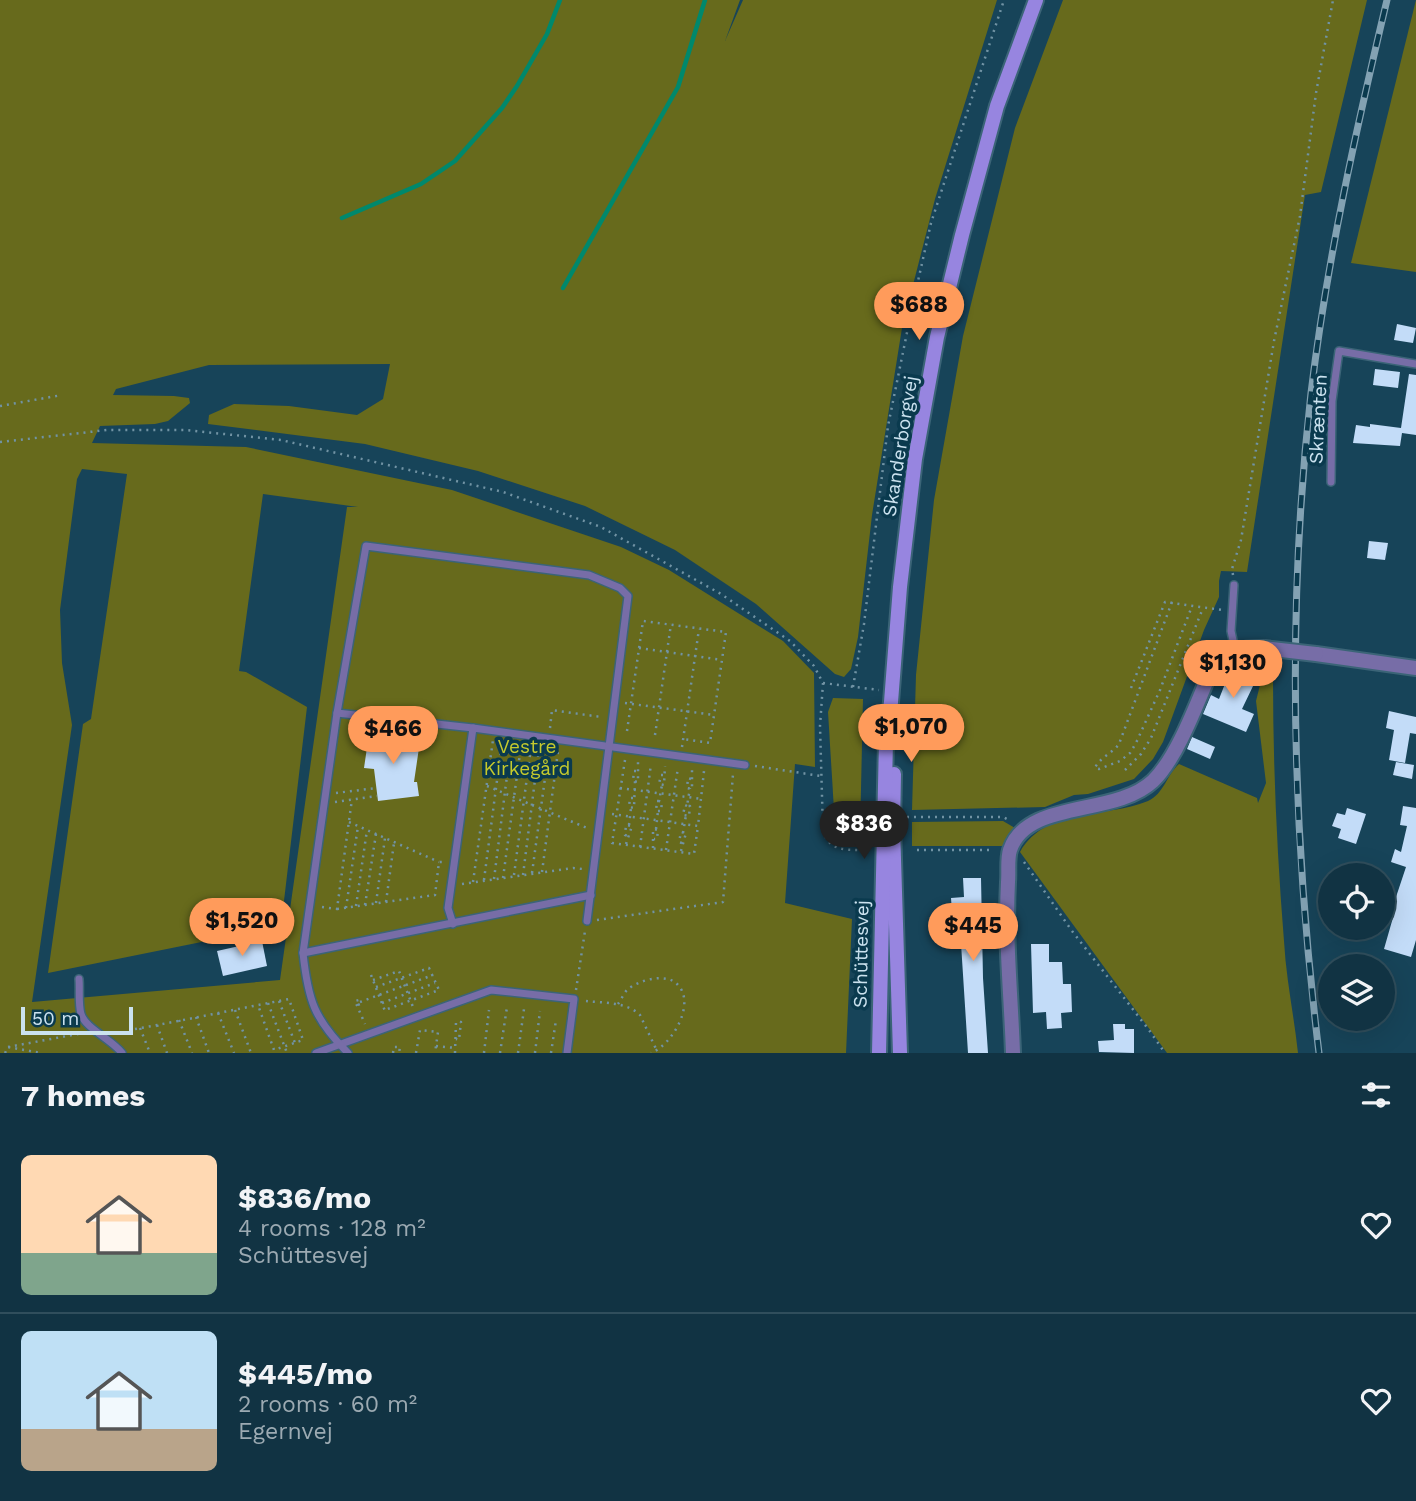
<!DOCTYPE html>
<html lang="en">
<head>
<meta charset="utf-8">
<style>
  body { margin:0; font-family:"Work Sans",sans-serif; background:#1a3b4a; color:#f1f3f6; height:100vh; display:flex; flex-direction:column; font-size:26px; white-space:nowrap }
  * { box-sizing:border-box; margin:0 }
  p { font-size:23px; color:#9caab2 }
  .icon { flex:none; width:38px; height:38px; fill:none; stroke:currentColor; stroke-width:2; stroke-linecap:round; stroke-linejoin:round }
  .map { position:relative; height:1053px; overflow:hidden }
  .panel { display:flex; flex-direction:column; background:#113343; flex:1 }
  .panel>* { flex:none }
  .tools { position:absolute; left:1318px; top:863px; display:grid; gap:14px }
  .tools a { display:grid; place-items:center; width:77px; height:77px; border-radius:50%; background:#113343; box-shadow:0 7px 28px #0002,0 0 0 2px #304e5c; font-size:35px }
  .scale { position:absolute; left:21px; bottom:18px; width:112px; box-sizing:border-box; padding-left:7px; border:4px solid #cbe2ef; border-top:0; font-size:19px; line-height:24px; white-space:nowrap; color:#cbe2ef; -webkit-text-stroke:5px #0a3a4e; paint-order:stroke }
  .price { position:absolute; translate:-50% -60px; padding:0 16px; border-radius:24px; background:#ff9b5b; color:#111; font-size:23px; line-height:46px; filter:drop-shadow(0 2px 4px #0008) }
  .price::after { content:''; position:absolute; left:50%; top:42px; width:21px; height:16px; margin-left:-10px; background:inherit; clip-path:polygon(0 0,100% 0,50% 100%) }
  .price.selected { background:#222; color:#fff }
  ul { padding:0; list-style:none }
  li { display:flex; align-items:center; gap:21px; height:175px; padding:0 21px }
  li+li { border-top:2px solid #304e5c }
  li span { display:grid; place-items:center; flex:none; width:196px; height:140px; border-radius:10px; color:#555 }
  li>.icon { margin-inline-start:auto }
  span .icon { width:84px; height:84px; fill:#fffc; stroke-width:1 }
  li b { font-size:30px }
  h2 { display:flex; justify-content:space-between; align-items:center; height:84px; padding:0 21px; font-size:30px }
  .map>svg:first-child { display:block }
  .green { fill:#676a1c; fill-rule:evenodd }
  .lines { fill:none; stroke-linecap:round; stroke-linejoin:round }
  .stream { stroke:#00886c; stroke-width:4.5 }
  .building { fill:#c3dcf8 }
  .service-casing { stroke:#3b6477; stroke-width:10 }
  .minor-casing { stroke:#3b6477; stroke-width:18 }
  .secondary-casing { stroke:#3b6477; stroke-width:18 }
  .path { stroke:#7193a4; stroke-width:2.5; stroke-dasharray:2 5; stroke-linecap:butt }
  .service { stroke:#776da7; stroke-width:7 }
  .minor { stroke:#776da7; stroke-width:14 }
  .secondary { stroke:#9785e0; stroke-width:14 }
  .rail-casing { stroke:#83a2b3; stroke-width:7 }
  .rail { stroke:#0a3a4e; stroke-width:4.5; stroke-dasharray:13; stroke-linecap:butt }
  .minor-bridge-casing { stroke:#3b6477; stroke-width:18; stroke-linecap:butt }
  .minor-bridge { stroke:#776da7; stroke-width:14 }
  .labels { text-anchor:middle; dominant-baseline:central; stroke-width:7; stroke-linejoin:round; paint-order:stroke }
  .street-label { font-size:19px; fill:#cbe2ef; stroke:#0a3a4e }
  .park-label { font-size:19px; fill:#c5ca2d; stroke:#0a3a4e }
</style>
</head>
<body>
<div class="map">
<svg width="1416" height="1053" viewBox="0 0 1416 1053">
  <rect width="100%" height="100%" fill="#174459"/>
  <g class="green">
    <path d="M0 0H740L725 41 743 0H997L935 199 902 328 872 515 858 637 851 669 844 677 835 674 756 604 675 550 585 506 478 471 365 444 208 424 209 415 234 404 289 406 357 415 383 399 390 364 209 365 116 389 113 395 174 396 189 398 190 403 168 421 155 424 100 426 92 443 246 447 452 490 621 547 669 570 783 641 814 673 815 767 795 764 785 903 852 919 846 1053H0ZM82 469 127 474 91 719 83 724 48 973 281 926 307 707 246 672 239 671 263 494 358 507H347L280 980 32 1002 72 725 62 663 60 610 77 479Z"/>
    <polygon points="1063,0 1367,0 1321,192 1305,195 1247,572 1221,571 1219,581 1219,597 1204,630 1163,742 1153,759 1134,779 1088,794 1074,795 1045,807 912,810 916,675 934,500 963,336 1015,128"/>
    <polygon points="1416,0 1416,272 1351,263"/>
    <path d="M1273 678C1273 766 1277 854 1284 941 1286 978 1294 1016 1298 1053H1167L1020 852C1047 806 1104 819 1148 801 1164 794 1167 774 1179 764L1257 798 1258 803 1266 783 1256 701 1261 681Z"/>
    <polygon points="833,698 863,699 860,834 848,833 835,826 828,712"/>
    <polygon points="1003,821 1015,828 1005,846 912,846 912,822"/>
  </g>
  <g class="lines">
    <g class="stream">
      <polyline points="342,218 421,184 455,161 502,108 517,86 547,34 560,0"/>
      <polyline points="563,288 678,87 705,0"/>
    </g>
  </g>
  <g class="building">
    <polygon points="1397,324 1416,328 1413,343 1394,340"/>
    <polygon points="1375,369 1400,372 1398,388 1373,385"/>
    <polygon points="1409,374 1416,375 1416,435 1402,433 1400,446 1353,443 1356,425 1370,427 1370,424 1401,428"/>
    <polygon points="1369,541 1388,543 1385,560 1367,558"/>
    <polygon points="1232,666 1251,669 1254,684 1242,709 1254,714 1246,732 1203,714 1211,695 1219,699"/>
    <polygon points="1389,711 1416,717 1416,734 1410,733 1405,763 1389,760 1394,730 1386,728"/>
    <polygon points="369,734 420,741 414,782 417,782 419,796 378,801 374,769 364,768"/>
    <polygon points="1192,737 1215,747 1210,759 1187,749"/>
    <polygon points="1396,762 1414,765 1412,779 1393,775"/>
    <polygon points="1403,806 1416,808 1416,940 1411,957 1384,949 1396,907 1393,906 1406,867 1391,862 1395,849 1401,852 1407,826 1400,825"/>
    <polygon points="1347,808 1366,814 1356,844 1338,838 1341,829 1332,826 1337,813 1345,815"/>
    <polygon points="963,878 981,878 983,978 988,1053 968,1053 959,912 952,912 951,898 964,897"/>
    <polygon points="262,941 267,966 223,976 217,951"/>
    <polygon points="1031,944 1049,944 1049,962 1062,962 1063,984 1071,984 1072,1012 1061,1013 1062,1028 1047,1029 1046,1012 1033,1013"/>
    <polygon points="1113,1024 1125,1024 1125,1029 1134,1029 1134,1053 1099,1052 1098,1041 1114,1040"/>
  </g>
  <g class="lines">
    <g class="service-casing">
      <g id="service">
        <polyline points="1331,482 1332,401 1339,351 1416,364"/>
        <polyline points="1234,585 1231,631 1235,650"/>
        <polyline points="337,713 473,728 745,765"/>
        <polyline points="453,924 448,908 473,728"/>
        <polyline points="303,953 591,895"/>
        <path d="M79 979C80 989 78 1003 81 1014 85 1028 111 1039 122 1053"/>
        <polyline points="316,1053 491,990 574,999 567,1053"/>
        <path d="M348 1053C314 1019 308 1000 303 953L337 713 366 546 589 575 620 588 628 596 587 921"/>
      </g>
    </g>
    <g class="minor-casing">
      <g id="minor">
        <polyline points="1316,654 1416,668"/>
        <path d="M1013 1053C1011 996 1005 939 1008 882 1009 873 1007 859 1010 850 1027 799 1115 817 1153 781 1178 757 1198 700 1212 668 1227 649 1241 648 1264 648"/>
      </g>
    </g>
    <g class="secondary-casing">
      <g id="secondary">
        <polyline points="894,774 893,827 900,1053"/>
        <polyline points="879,1053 886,741 891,702 900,587 915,459 937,337 962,235 997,106 1036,0"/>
      </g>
    </g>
    <g class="path">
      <polyline points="0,406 62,395"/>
      <path d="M0 442 107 430H186L281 440 503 492 601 527 721 594 790 641 814 666 823 683 820 726 823 831C829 850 844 850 861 850"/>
      <polyline points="1233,575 1232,569 1241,540 1274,341 1300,216 1316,93 1333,0"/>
      <path d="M1172 602 1119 744C1113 753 1099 758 1095 768L1099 769 1120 761 1130 753 1136 743 1160 690 1192 606"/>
      <polyline points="639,648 722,660"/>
      <polyline points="823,683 879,690"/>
      <polyline points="853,687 864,624 888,426 912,308 931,223 1004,0"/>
      <polyline points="1131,688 1165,602 1222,610"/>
      <polyline points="625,703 714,715"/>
      <polyline points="550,728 552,710 601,717"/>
      <polyline points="627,731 643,621 726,632 710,743 683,739"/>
      <polyline points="655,735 671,624"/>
      <polyline points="682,747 699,629"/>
      <polyline points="625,760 612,843 694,854 698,826"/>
      <polyline points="755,766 821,776"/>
      <polyline points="1125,770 1141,754 1151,738 1203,608"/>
      <polyline points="636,771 634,771 633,781 638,782 638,762"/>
      <polyline points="663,775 661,775 659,784 664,785 665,766"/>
      <polyline points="691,779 688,778 687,788 692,789 692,770"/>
      <polyline points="487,786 587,828"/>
      <polyline points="620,788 702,799"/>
      <polyline points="336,793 376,788"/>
      <polyline points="633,798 630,798 629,807 634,808 635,781"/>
      <polyline points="659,801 657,801 656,811 661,811 662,802 659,801 662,785"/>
      <polyline points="335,802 377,796"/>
      <polyline points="687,806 685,805 683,815 689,816 690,806 687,806 690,788"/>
      <polyline points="612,814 698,826 704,771"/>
      <polyline points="907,817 1003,817 1011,821"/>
      <polyline points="349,822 439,862"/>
      <polyline points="629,825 631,808"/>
      <polyline points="656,829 658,811"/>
      <polyline points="683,833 686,815"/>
      <polyline points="626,844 632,826 626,825 625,835 628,836"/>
      <polyline points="640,847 651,764"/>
      <polyline points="653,848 653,829 658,830 657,839 654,839"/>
      <polyline points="666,850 678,767"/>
      <polyline points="917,850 994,850"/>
      <polyline points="681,851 686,833 681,832 679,842 682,843"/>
      <polyline points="1024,862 1072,931 1149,1030 1165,1053"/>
      <polyline points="542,872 558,751"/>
      <polyline points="532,873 549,749"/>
      <polyline points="514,875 531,747"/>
      <polyline points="523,875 539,748"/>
      <polyline points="503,878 521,746"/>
      <polyline points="494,879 511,744"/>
      <polyline points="484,880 502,742"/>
      <polyline points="473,882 493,740"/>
      <polyline points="462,884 573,868 583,869"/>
      <polyline points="386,902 394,843"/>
      <polyline points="376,903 385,838"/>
      <polyline points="365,905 376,834"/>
      <polyline points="356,906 367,830"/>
      <polyline points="322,907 337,909 352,799"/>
      <polyline points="346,908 358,826"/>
      <polyline points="337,909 435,895 439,862 443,862"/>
      <polyline points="597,920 723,902 733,774"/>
      <polyline points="371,975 385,1011"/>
      <polyline points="373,980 399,971 413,1007"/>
      <polyline points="376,987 429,968 439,990 385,1010"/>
      <polyline points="576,990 585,931"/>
      <polyline points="864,998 866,924"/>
      <polyline points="279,1001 295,1043"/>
      <path d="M586 1001C604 1003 627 1002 640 1015L657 1051"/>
      <polyline points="360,1002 433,975"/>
      <polyline points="268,1003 287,1053"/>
      <polyline points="382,1003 435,983"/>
      <path d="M618 1004C621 1000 624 993 627 990 638 980 667 972 678 985 696 1004 672 1045 651 1053"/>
      <polyline points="358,1005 360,1004 359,1000 355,1001 365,1024"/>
      <polyline points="235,1010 251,1053"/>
      <polyline points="218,1013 234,1053"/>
      <polyline points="196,1017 209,1053"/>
      <polyline points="179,1020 192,1053"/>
      <polyline points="157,1025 167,1053"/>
      <polyline points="140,1028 150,1053"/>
      <path d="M135 1029C186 1020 237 1009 289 999L303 1040 274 1050 258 1005"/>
      <polyline points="436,1046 456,1048"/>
      <polyline points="8,1047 83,1033"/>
      <polyline points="5,1053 8,1047 41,1053"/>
      <polyline points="393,1053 394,1047 400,1047 399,1053"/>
      <polyline points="416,1053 420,1030 438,1032 435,1053"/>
      <polyline points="455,1053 456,1022 461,1022 459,1040 456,1039"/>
      <polyline points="484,1053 489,1010"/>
      <polyline points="500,1053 507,1007"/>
      <polyline points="518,1053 524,1009"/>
      <polyline points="535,1053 540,1011"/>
      <polyline points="551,1053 556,1020"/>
    </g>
    <use href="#service" class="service"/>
    <use href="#minor" class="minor"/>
    <use href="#secondary" class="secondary"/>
    <g class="rail-casing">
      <path id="rail" d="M1319 1053C1292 832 1286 614 1311 393 1327 260 1356 130 1387 0"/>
    </g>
    <use href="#rail" class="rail"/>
    <g class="minor-bridge-casing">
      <polyline id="minor-bridge" points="1264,648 1316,654"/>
    </g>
    <use href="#minor-bridge" class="minor-bridge"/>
  </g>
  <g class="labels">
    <g class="street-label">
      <text transform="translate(1318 419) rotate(-87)">Skrænten</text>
      <text transform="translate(900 446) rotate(-81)">Skanderborgvej</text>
      <text transform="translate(861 954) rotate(-89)">Schüttesvej</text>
    </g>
    <g class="park-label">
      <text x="527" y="746">Vestre<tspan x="527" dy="22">Kirkegård</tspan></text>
    </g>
  </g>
</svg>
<div class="tools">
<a><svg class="icon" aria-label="locate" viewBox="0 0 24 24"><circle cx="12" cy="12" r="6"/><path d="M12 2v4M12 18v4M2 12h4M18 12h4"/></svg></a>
<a><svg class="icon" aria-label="layers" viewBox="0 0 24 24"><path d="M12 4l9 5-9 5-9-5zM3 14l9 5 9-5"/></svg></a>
</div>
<div class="scale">50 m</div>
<b class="price" style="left:919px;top:342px">$688</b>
<b class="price" style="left:1233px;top:700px">$1,130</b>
<b class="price" style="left:911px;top:764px">$1,070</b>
<b class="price" style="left:393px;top:766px">$466</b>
<b class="price selected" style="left:864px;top:861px">$836</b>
<b class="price" style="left:242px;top:958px">$1,520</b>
<b class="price" style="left:973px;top:963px">$445</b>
</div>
<section class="panel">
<h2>7 homes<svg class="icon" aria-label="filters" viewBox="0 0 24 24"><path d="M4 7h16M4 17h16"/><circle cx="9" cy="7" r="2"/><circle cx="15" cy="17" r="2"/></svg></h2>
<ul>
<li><span style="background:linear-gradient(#ffd9b3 70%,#7fa58c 0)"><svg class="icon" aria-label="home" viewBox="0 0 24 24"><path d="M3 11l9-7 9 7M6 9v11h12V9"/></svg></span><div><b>$836/mo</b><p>4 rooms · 128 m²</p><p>Schüttesvej</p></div><svg class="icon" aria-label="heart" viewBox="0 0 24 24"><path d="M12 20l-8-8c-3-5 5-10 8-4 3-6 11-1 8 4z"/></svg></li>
<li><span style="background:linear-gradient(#bfe0f5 70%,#b9a48a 0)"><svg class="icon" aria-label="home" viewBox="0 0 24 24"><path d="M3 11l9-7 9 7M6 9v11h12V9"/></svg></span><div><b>$445/mo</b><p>2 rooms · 60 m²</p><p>Egernvej</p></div><svg class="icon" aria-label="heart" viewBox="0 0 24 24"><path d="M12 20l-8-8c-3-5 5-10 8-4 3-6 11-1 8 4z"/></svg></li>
</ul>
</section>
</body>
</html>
